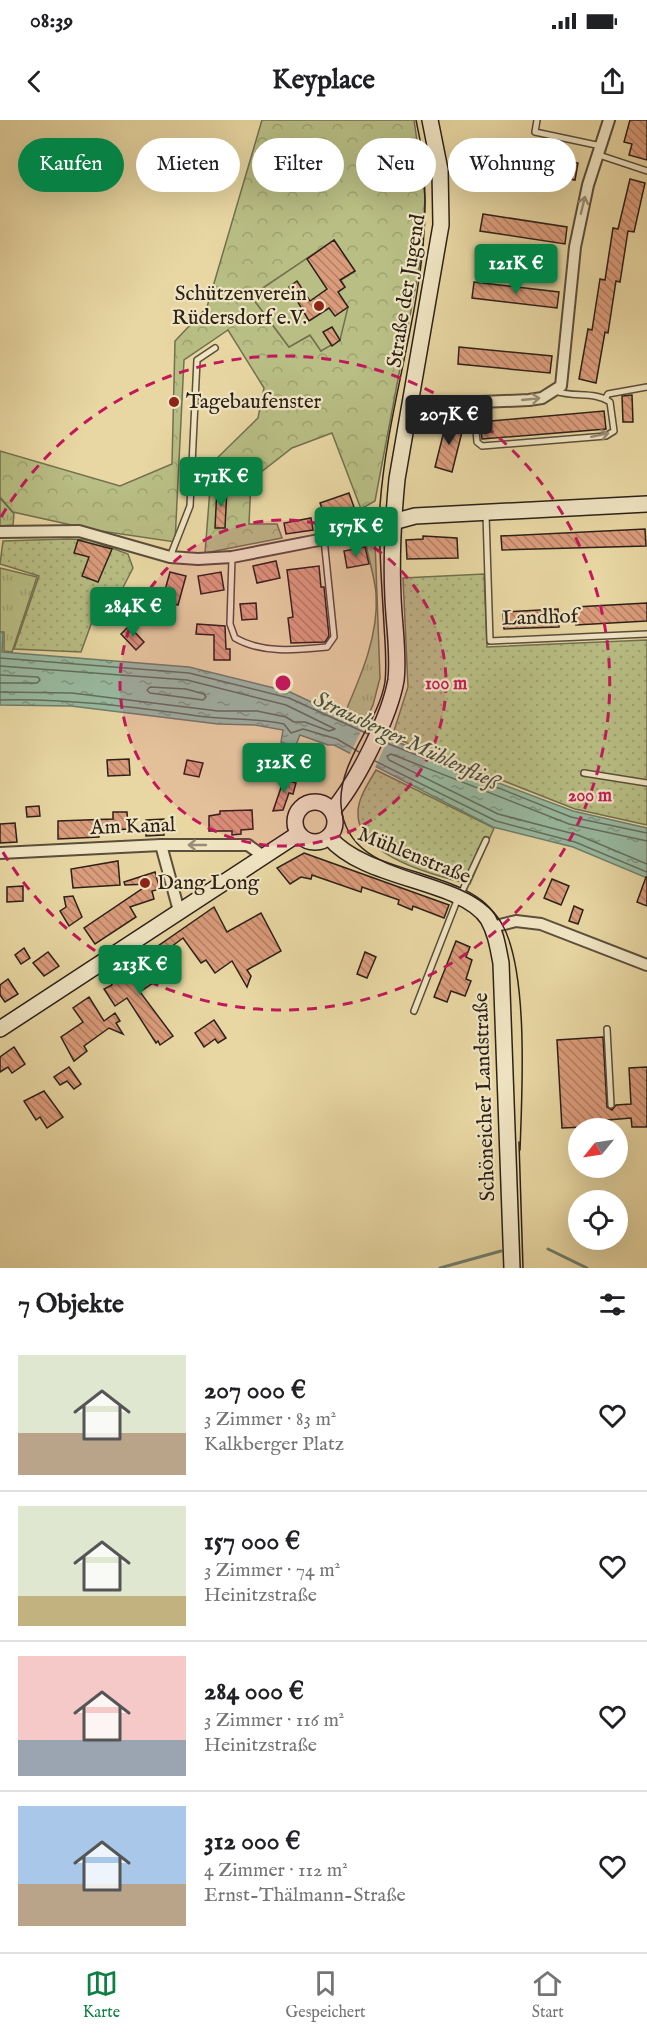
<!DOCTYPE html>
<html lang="de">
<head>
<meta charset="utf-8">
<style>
  body { margin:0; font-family:"IM FELL English",serif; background:#f2f2f2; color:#202124; height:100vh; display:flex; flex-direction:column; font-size:22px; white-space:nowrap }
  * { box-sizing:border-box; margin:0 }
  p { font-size:20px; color:#757577 }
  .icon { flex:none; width:33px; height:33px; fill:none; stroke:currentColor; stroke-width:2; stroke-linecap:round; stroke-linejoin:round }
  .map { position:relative; height:1148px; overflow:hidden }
  .details { display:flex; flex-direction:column; background:#fff; flex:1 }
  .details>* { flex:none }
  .guide { position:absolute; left:18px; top:18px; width:612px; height:54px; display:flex; gap:12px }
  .needle { width:39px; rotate:240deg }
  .tools { position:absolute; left:568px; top:998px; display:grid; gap:12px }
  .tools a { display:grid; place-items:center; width:60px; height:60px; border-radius:50%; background:#fff; box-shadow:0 6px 24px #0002; font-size:30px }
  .price { position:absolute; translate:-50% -51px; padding:0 14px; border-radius:6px; background:#0b8043; color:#fff; font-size:20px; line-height:39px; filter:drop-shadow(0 2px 3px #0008) }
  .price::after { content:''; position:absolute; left:50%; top:36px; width:18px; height:14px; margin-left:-9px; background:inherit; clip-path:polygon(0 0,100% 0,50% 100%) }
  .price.on { background:#222; color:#fff }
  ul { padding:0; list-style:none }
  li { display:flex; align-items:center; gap:18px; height:150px; padding:0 18px }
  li+li { border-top:2px solid #e0e0e0 }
  li span { display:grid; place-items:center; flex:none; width:168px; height:120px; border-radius:0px; color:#555 }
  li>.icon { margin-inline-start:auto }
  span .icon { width:72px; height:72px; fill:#fffc; stroke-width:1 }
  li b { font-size:26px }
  h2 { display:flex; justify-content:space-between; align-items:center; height:72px; padding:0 18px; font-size:26px }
  .tag { padding:0 21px; border-radius:27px; background:#fff; box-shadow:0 6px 24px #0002; font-size:21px; line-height:54px }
  .tag.on { background:#0b8043; color:#fff }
  .status { display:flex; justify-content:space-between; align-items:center; height:42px; padding:0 30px; background:#fff; direction:ltr }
  .status svg { height:16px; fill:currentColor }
  header { display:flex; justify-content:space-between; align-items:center; height:78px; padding:0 18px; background:#fff; font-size:27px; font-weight:700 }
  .tabs { display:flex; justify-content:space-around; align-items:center; height:84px; border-top:2px solid #e0e0e0; background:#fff; font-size:16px; color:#757577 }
  .tabs a { display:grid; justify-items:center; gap:3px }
  .tabs .on { color:#0b8043 }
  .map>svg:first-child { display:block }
  .grass { fill:url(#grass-tufts); stroke:#72704f; stroke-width:1.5 }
  .forest { fill:url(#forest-crowns); stroke:#72704f; stroke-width:1.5; fill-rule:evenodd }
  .park { fill:url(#park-dots); stroke:#72704f; stroke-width:1.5 }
  .pitch { fill:#b8be84; stroke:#72704f; stroke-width:1.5 }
  .water { fill:url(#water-ripples); stroke:#6d7d6b; stroke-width:1.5 }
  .pier { fill:#e8d7a3 }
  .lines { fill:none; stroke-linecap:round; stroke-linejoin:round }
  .shore { stroke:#626e5e; stroke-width:1.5 }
  .stream { stroke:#6d7d6b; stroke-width:3 }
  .building { fill:url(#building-back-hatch); stroke:#2c211a; stroke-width:1.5 }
  .lane-casing { stroke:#5b4e3c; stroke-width:8 }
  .street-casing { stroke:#5b4e3c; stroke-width:14 }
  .secondary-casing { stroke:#2c211a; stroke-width:18 }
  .lane { stroke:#f0e5c3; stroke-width:5 }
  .street { stroke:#f0e5c3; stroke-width:10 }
  .secondary { stroke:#f0e5c3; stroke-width:15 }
  .tram { stroke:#2c211a; stroke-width:1.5 }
  .oneway { stroke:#988d77 }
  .ring { fill:none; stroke:#c2185b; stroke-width:3; stroke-dasharray:10 8 }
  .poi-dot { fill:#8f2418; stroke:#f0e5c3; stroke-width:2 }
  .labels { text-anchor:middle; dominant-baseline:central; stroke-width:4.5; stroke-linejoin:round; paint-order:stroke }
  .street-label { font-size:21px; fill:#2c211a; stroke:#f0e5c3 }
  .poi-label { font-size:21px; fill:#2c211a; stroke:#f0e5c3; text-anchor:start }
  .water-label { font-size:22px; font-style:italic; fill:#4c4f42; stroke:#f0e5c3 }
  .centre { fill:#c2185b; stroke:#f0e5c3; stroke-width:3 }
  .ring-label { font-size:18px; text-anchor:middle; font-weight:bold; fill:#c2185b; stroke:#f0e5c3; stroke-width:4.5; stroke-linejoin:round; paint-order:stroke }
</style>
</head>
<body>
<div class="status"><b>08:39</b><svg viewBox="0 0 49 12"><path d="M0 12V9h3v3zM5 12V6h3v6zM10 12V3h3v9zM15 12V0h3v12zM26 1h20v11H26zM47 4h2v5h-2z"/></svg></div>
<header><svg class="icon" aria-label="back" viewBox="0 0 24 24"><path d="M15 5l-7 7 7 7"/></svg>Keyplace<svg class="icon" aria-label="share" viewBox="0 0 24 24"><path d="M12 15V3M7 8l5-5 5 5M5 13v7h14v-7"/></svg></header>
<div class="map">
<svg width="647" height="1148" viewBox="0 0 647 1148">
  <defs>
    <pattern id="grass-tufts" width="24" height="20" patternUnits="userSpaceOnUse" patternTransform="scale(1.5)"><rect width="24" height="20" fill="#b8be84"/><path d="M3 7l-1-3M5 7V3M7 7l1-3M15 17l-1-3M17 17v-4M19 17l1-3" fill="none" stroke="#9ea371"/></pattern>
    <pattern id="forest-crowns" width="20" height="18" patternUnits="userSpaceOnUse" patternTransform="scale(1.5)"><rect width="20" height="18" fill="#b8be84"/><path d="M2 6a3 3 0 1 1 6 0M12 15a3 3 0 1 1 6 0" fill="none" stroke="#9ea371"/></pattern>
    <pattern id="park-dots" width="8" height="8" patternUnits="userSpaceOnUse" patternTransform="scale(1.5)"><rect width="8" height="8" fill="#b8be84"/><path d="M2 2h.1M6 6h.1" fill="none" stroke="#9ea371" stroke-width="1.8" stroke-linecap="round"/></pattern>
    <pattern id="water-ripples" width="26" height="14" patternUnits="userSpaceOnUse" patternTransform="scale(1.5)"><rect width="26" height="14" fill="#98baa1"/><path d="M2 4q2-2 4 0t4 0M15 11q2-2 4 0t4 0" fill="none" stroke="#7c9782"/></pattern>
    <pattern id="building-back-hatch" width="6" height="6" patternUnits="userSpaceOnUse" patternTransform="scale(1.5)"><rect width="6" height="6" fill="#db9c7b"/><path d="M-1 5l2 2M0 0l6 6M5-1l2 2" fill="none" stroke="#b27f64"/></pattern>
  </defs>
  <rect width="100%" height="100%" fill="#e8d7a3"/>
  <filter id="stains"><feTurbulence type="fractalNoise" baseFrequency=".00333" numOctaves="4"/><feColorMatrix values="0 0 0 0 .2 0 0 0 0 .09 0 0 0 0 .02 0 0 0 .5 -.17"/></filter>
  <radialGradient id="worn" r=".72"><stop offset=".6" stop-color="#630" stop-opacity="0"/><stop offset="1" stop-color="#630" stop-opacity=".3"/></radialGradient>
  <g class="grass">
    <polygon points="0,378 14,394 13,405 0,406"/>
    <path d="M372 418 375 421 380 558 373 585 364 604 344 595C360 558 379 516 376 474 375 458 368 437 365 420Z"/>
    <polygon points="0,448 37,457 12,532 4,531 4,512 0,512"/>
  </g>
  <path class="forest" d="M262 0H414L425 77 422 132 375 381 361 389 332 313 292 328 251 360 249 404H277L282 418 205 433 212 343 258 298 264 268 228 210 184 240 175 422 94 410 13 392 0 377V331L120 366 172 344 175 221 207 187ZM334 121 354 151 340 160 337 173 342 180 321 231 310 215 289 227 251 176Z"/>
  <g class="park">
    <polygon points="68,419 90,420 128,434 133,448 116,481 110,474 97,488 81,532 14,529 39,456 0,444 3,421"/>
    <polygon points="484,454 487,527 647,520 647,705 575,689 392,617 408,567 403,458"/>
    <path d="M376 650 494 708 470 764C435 756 356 736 358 692 358 678 369 662 376 650Z"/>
  </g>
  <polygon class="pitch" points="334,120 355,151 341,160 345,167 337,173 348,187 340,220 321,231 310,215 289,227 251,176"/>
  <polygon class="water" points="0,512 3,513 2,532 189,547 290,572 395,621 464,650 573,691 647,708 647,758 573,727 493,707 334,625 328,625 300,615 295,627 281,622 283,610 255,605 218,604 71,586 0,585"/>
  <polygon class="pier" points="365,603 390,615 374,650 349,636"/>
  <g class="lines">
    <g class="shore">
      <polyline points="0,538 189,553 289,578 368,614"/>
      <polyline points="0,546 187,560 286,585 335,609 329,611 305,602 294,602 286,597 257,591 218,591 72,573 0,572"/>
      <polyline points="0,555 38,557 40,560 37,563 0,563"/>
      <polygon points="150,567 186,569 204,574 206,577 203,580 150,573 147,570"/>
      <path d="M0 580C69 578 138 588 207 597 233 600 258 598 284 604L291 613 303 609 337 619 359 632"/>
      <polyline points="384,622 571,697 647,713"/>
      <polyline points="375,641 496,701 575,722 647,752"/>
      <polyline points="647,721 569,704 391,634 387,636 389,640 498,694 578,715 647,744"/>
    </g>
    <g class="stream">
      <polyline points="548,1129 587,1148"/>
      <polyline points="440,1148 501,1131"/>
    </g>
  </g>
  <g class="building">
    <polygon points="630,0 647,0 647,40 629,35 632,24 624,22"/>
    <polygon points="476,23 578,43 575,60 473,40"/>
    <polygon points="630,59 645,63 634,112 628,111 620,162 616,161 608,213 605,212 596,263 579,259 588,209 592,210 600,159 605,160 613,108 618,109"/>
    <polygon points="483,94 567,107 565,124 480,111"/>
    <polygon points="334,120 355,151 340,160 345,167 338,172 348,187 335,196 329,188 309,201 289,167 297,161 310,181 327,169 307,139"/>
    <polygon points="474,162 559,172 557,188 472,178"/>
    <polygon points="332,207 340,220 332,226 323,212"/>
    <polygon points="459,227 552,236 550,253 458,244"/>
    <polygon points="632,275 633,302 623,302 622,276"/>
    <polygon points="604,291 606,309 482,319 480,302"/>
    <polygon points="447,299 464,304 452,352 435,347"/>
    <polygon points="217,368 227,368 225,408 215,408"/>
    <polygon points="349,373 354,387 325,397 320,383"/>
    <polygon points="311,398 313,410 286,414 284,403"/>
    <polygon points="645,409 646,426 502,430 501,416"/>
    <polygon points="423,416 457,418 458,438 407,439 406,420 423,419"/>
    <polygon points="78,420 112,429 98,462 82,456 89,437 74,433"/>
    <polygon points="365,427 369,444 347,448 344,431"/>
    <polygon points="276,441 280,458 257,463 253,446"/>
    <polygon points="319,446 321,467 324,467 329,516 325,522 291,523 288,498 293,497 287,450"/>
    <polygon points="170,452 186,456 178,485 162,481"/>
    <polygon points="221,452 224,470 201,474 198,456"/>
    <polygon points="256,483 257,499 242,500 240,484"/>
    <polygon points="647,483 647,501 576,505 575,487"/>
    <polygon points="558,489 559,507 504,509 503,492"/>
    <polygon points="197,504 225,506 226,529 230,529 230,540 214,540 214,515 196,514"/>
    <polygon points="129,506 144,522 136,530 121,514"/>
    <polygon points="129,639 130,655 108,656 107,640"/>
    <polygon points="187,640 203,643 199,657 184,654"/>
    <polygon points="284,659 296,663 293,674 289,673 283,690 273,691"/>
    <polygon points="39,686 40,696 27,697 26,687"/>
    <polygon points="252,690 253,709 241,710 241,714 232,715 232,711 209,711 209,696 220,694 220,691"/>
    <polygon points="113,692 127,692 128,709 99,711 99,717 58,719 58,701 113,699"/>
    <polygon points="164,699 164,715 146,716 146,700"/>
    <polygon points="15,703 17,722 0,723 0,704"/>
    <polygon points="304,733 449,785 444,798 413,786 412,790 398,784 399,780 362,767 361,772 312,755 311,759 301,757 290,764 277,748"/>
    <polygon points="118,741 120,765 73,768 71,749"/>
    <polygon points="155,752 160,769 152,771 154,779 130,787 136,797 95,824 84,808 149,764 125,765 124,762"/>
    <polygon points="646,757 647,757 647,786 637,782"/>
    <polygon points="552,759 569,766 561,785 544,778"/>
    <polygon points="23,766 23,781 7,782 7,767"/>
    <polygon points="73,776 82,797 69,806 60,791 66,787 64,777"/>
    <polygon points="574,786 583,790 578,804 569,801"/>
    <polygon points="214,787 227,812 261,793 281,831 247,850 251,856 247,867 232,841 215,853 206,840 201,843 183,818 163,833 158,826"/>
    <polygon points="456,821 470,827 466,837 472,840 466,859 471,861 465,876 451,871 447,882 434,877"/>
    <polygon points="24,828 30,838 21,844 15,835"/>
    <polygon points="48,832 59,846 44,856 33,843"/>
    <polygon points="365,832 376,837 367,858 357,854"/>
    <polygon points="144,837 148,841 152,839 163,856 140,872 173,916 160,925 158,921 156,923 127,878 115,886 104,869 112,865 110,861"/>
    <polygon points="8,859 18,874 5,882 0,875 0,865"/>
    <polygon points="89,877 104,901 115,893 120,901 116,903 123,914 109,908 84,926 87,931 74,941 61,917 83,902 73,888"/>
    <polygon points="214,900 226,918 218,923 215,919 204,927 195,913"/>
    <polygon points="603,917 607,987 612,990 616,985 631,984 629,948 647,947 647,1007 632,1007 631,998 608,1000 608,1006 562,1008 557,920"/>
    <polygon points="14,927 25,944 12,953 8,947 0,952 0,937"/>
    <polygon points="69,947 81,964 74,969 67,961 60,965 54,957"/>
    <polygon points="44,971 63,997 47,1008 40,997 36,1000 24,981"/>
  </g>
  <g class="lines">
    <g class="lane-casing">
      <g id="lane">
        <polyline points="537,0 535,12 601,26"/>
        <polyline points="599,35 647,51"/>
        <polyline points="605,279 608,274 647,267"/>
        <path d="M474 283 477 322 482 326 606 316 614 311 610 282C594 271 575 278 555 271"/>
        <polyline points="486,395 490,521 647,514"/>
        <polyline points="170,437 190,386 197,240 215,228"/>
        <path d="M232 437 230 504 235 518C263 534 297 530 327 527L334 517 324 419"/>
        <polyline points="584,653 647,663"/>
        <polyline points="460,776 486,720"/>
        <polyline points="414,891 458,778"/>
        <polyline points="607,909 611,985"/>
      </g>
    </g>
    <g class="street-casing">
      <g id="street">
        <polyline points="410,285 529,280 542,278 561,266 575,127 588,65 609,0"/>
        <polyline points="0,412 79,411 170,437 198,439 232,437 324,419 393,402"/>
        <polyline points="161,725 179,791"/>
        <polyline points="0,733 161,725 248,725 263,736"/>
        <polyline points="492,807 516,801 541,804 647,845"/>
      </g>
    </g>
    <g class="secondary-casing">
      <g id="secondary">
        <polyline points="393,402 415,396 647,384"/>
        <circle cx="315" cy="702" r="20"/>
        <path d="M332 691C356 664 390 596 396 560 399 535 394 504 393 478 391 438 393 400 397 359L441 105 440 50 430 0"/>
        <path d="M329 717C365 761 462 759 488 799 496 813 498 828 501 843L512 1148"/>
        <polyline points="0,909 298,714"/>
      </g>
    </g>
    <use href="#lane" class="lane"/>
    <use href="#street" class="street"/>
    <use href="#secondary" class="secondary"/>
    <g class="tram">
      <path d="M416 0C447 133 390 253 380 385 378 424 382 465 384 505 385 523 387 543 385 562 378 604 338 641 341 685 347 767 467 742 502 804 529 852 522 974 520 1030"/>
      <polyline points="519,1022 523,1148"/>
    </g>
  </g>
  <defs><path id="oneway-shaft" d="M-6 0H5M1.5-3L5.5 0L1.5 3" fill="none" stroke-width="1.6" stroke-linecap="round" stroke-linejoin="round" transform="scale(1.5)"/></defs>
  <g class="oneway">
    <use href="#oneway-shaft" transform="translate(583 85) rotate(-76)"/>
    <use href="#oneway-shaft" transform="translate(531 279) rotate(-6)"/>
    <use href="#oneway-shaft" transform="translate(600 315) rotate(-12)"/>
    <use href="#oneway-shaft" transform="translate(197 725) rotate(-180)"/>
  </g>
  <circle cx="283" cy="563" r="163" fill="#c2185b" fill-opacity=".12"/>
  <g class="ring">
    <circle cx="283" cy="563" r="163"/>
    <path d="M1 397A327 327 0 1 1 1 729"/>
  </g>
  <g class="poi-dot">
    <circle cx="319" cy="186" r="6"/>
    <circle cx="174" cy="282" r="6"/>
    <circle cx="145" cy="763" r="6"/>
  </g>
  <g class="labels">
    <g class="street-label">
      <text transform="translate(407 171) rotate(-81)">Straße der Jugend</text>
      <text transform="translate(540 498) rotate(-2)">Landhof</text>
      <text transform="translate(133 707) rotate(-2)">Am Kanal</text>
      <text transform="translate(414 736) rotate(22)">Mühlenstraße</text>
      <text transform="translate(485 977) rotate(-92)">Schöneicher Landstraße</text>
    </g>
    <g class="poi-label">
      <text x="307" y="174" text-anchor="end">Schützenverein<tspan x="307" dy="24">Rüdersdorf e.V.</tspan></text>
      <text x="186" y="282">Tagebaufenster</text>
      <text x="157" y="763">Dang Long</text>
    </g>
    <g class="water-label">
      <text transform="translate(406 621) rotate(25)">Strausberger Mühlenfließ</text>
    </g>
  </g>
  <circle cx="283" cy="563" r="9" class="centre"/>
  <g class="ring-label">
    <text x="446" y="569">100 m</text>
    <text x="590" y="681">200 m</text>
  </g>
  <rect width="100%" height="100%" filter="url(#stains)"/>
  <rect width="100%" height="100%" fill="url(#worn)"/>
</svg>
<div class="tools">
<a><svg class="needle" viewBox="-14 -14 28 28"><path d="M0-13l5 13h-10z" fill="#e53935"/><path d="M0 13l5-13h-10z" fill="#757577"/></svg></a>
<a><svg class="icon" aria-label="locate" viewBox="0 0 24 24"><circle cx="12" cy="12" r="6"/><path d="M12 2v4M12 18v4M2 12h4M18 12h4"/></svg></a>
</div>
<b class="price" style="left:516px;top:175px">121K €</b>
<b class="price on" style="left:449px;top:326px">207K €</b>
<b class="price" style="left:221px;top:388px">171K €</b>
<b class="price" style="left:356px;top:438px">157K €</b>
<b class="price" style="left:133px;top:518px">284K €</b>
<b class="price" style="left:284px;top:674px">312K €</b>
<b class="price" style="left:140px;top:876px">213K €</b>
<div class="guide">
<a class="tag on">Kaufen</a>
<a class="tag">Mieten</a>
<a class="tag">Filter</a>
<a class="tag">Neu</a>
<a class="tag">Wohnung</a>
</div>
</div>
<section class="details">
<h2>7 Objekte<svg class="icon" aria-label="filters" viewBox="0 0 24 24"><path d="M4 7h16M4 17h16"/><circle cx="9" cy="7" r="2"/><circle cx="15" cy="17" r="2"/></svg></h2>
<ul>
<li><span style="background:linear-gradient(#dfe7d0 65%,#b9a48a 0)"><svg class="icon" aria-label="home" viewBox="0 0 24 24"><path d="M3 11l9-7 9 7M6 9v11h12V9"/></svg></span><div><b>207 000 €</b><p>3 Zimmer · 83 m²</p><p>Kalkberger Platz</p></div><svg class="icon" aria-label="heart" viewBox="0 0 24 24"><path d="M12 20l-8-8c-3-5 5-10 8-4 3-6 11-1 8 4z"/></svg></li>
<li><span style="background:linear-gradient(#dfe7d0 75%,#c2b280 0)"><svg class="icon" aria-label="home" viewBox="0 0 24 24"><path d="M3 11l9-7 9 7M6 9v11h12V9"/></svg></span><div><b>157 000 €</b><p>3 Zimmer · 74 m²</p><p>Heinitzstraße</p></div><svg class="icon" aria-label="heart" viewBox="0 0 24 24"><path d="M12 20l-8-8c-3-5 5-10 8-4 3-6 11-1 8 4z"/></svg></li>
<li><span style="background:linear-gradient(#f6c9c9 70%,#9aa5b1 0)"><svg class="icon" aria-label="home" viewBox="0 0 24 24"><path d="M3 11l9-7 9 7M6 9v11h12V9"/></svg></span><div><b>284 000 €</b><p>3 Zimmer · 116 m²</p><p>Heinitzstraße</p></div><svg class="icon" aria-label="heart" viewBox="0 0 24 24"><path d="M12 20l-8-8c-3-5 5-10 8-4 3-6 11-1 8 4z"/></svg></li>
<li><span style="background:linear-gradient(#a9c7e8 65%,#b9a48a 0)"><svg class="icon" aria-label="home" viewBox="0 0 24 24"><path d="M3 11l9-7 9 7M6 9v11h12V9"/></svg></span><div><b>312 000 €</b><p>4 Zimmer · 112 m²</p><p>Ernst-Thälmann-Straße</p></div><svg class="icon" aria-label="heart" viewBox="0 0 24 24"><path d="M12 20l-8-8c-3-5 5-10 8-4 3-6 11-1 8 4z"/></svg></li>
</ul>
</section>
<nav class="tabs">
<a class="on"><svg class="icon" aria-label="map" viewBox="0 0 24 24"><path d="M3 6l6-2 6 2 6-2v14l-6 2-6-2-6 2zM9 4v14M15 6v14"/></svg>Karte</a>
<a><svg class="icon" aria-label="saved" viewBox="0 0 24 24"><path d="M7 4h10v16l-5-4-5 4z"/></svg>Gespeichert</a>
<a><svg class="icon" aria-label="home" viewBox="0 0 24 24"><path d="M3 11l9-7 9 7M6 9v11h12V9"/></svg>Start</a>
</nav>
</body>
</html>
